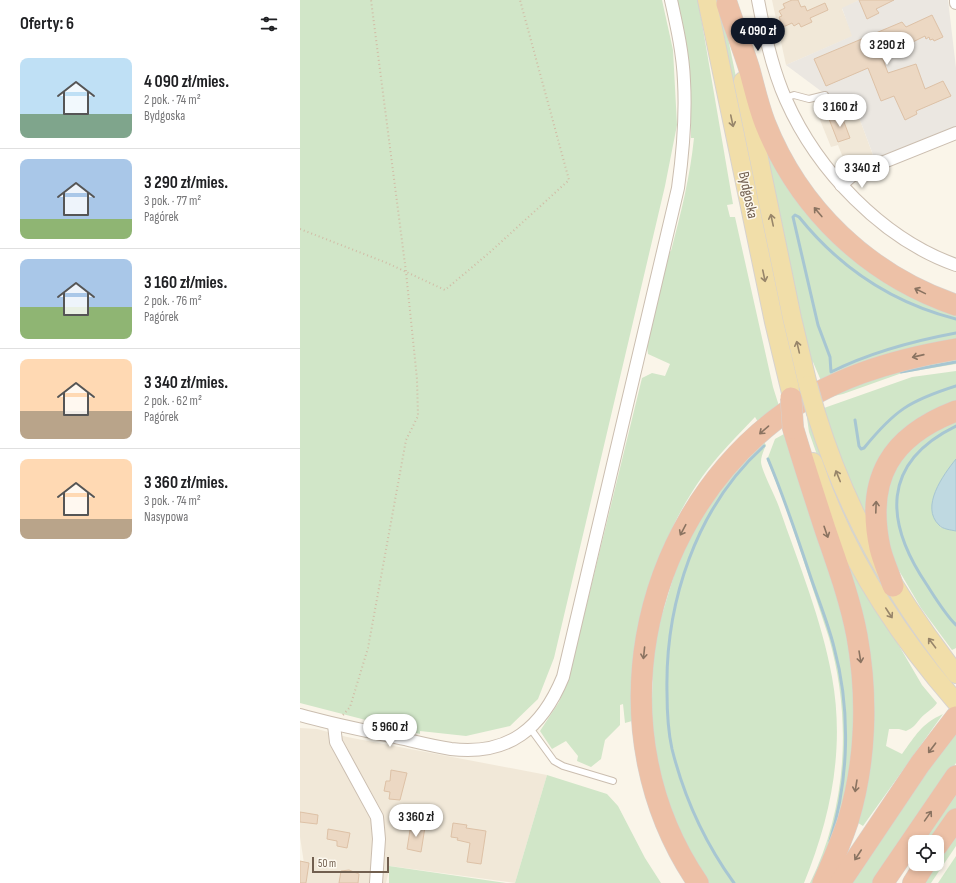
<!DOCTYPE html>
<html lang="pl">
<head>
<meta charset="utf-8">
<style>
  body { margin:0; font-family:"Sofia Sans Condensed",sans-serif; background:#f2f2f2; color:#202124; height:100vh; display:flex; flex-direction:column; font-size:15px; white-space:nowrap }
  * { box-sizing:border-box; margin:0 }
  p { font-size:13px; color:#757577 }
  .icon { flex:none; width:22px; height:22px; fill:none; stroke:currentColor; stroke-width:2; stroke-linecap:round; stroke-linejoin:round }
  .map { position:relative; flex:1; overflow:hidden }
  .details { display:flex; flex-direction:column; background:#fff; width:300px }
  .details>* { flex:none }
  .controls { position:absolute; left:608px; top:835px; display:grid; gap:8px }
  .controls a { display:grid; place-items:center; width:36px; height:36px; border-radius:8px; background:#fff; box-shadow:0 2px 6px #0003; font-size:20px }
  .scale { position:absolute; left:12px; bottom:10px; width:77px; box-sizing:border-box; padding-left:4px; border:2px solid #715f4f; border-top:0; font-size:11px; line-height:14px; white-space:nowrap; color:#715f4f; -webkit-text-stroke:3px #fdf9ef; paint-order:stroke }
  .price { position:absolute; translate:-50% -34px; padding:0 9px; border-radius:14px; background:#fff; color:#222; font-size:13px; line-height:26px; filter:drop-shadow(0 1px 2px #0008) }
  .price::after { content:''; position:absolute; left:50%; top:24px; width:12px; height:9px; margin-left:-6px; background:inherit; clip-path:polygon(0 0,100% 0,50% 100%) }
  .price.current { background:#111827; color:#fff }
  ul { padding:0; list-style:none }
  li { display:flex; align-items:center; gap:12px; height:100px; padding:0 20px }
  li+li { border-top:1px solid #e0e0e0 }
  li span { display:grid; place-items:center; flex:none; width:112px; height:80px; border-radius:8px; color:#555 }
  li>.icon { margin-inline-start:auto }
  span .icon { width:48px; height:48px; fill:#fffc; stroke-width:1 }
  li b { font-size:17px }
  h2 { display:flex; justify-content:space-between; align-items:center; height:48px; padding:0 20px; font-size:17px }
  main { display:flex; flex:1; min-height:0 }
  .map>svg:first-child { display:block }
  .residential { fill:#f1e8d8 }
  .industrial { fill:#ebe7e1 }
  .green { fill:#d1e6c8 }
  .water { fill:#bfd9e1; stroke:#a7c6d2 }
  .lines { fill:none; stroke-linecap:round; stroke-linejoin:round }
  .stream { stroke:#a7c6d2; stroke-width:3 }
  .building { fill:#ecd8c3; stroke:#ddc1a6 }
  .service-casing { stroke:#cbbeb0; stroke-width:8 }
  .minor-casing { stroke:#cbbeb0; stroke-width:14 }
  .primary-casing { stroke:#d7d2ce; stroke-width:20 }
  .motorway-casing { stroke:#d7d2ce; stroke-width:22 }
  .path { stroke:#d1bca6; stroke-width:2; stroke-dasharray:1 3; stroke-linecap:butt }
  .service { stroke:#fff; stroke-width:6 }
  .minor { stroke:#fff; stroke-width:12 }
  .primary { stroke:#f1dea9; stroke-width:18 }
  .motorway { stroke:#edc1a7; stroke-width:21 }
  .primary-bridge-casing { stroke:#d7d2ce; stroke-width:20; stroke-linecap:butt }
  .motorway-bridge-casing { stroke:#d7d2ce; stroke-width:22; stroke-linecap:butt }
  .primary-bridge { stroke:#f1dea9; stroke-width:18 }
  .motorway-bridge { stroke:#edc1a7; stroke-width:21 }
  .oneway { stroke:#97856a }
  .oneway2 { stroke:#8a7361 }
  .labels { text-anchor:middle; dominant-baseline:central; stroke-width:3; stroke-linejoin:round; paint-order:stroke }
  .street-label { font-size:15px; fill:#715f4f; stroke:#fdf9ef }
</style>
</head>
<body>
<main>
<section class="details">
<h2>Oferty: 6<svg class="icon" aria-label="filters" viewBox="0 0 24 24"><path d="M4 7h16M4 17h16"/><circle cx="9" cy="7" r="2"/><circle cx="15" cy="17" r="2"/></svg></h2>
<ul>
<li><span style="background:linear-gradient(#bfe0f5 70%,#7fa58c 0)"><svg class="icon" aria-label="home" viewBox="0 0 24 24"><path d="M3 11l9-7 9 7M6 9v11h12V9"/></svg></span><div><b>4 090 zł/mies.</b><p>2 pok. · 74 m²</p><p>Bydgoska</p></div></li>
<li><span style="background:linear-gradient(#a9c7e8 75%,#8fb573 0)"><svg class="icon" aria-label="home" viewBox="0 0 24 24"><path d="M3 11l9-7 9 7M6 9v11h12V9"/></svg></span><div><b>3 290 zł/mies.</b><p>3 pok. · 77 m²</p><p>Pagórek</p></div></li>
<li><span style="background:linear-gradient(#a9c7e8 60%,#8fb573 0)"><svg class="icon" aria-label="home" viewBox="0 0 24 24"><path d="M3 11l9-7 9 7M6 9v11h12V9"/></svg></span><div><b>3 160 zł/mies.</b><p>2 pok. · 76 m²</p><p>Pagórek</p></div></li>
<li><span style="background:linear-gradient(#ffd9b3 65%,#b9a48a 0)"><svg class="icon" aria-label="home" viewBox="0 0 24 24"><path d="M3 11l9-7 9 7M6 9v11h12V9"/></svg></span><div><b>3 340 zł/mies.</b><p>2 pok. · 62 m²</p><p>Pagórek</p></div></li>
<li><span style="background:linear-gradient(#ffd9b3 75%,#b9a48a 0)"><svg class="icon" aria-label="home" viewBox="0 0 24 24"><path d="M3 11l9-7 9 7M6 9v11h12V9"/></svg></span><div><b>3 360 zł/mies.</b><p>3 pok. · 74 m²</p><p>Nasypowa</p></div></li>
</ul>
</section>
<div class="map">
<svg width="656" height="883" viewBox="0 0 656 883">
  <rect width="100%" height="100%" fill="#faf5e9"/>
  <g class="residential">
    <polygon points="472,0 559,0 542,9 553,36 486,65"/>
    <polygon points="537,103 560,120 574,158 548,170 538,145 531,147 516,110"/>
    <polygon points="0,728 17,729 47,737 247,775 215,883 90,866 86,883 7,883 0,837"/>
  </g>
  <polygon class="industrial" points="559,0 648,0 656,68 656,127 575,160 560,120 486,65 552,36 542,8"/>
  <g class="green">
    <polygon points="0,0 362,0 373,50 377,125 365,186 254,658 238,699 210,726 166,736 120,731 120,734 0,703"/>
    <path d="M376 0H398L433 204 427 205 430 217H435L473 387 479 406 458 422 455 417C437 436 417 456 402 477 364 531 343 595 333 660 330 680 332 702 332 721L325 723 323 704 320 705V725L305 740 301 759 291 767 277 761 278 756 266 741 252 749 240 731 259 702 270 673 342 378 352 373 365 376 370 364 348 354 347 346 369 252 371 251C381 213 390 177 394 138H391V108L389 63Z"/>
    <polygon points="413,0 420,0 501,390 498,392 491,364"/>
    <polygon points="465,142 500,200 656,313 656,341 522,383 513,362 509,360 464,149"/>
    <polygon points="656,356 656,364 602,373 543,394 525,398 557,382"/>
    <polygon points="656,371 656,404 615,424 570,515 564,516 538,456 524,408 612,377"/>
    <polygon points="509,417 653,681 651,683 619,645 555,544 523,472 509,432 507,418"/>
    <polygon points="656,417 656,459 640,527 656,531 656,648 652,650 621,608 591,557 582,504 597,461 637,425"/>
    <path d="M484 434 506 487 527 547 557 672 551 780 519 883H510C547 808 552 719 529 638L485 504 467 460 475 439Z"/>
    <path d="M464 442 466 445C464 450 461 456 461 462 462 472 475 495 479 507 498 562 522 620 532 677 545 748 531 817 504 883H407L380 835 360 779 351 726 354 641 381 552 419 488Z"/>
    <path d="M543 550 622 685 637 703C632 710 626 712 620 719 615 725 613 728 606 731L599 729H589L586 746 602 754C616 735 621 724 643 714L563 826 555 821 563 791Z"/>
    <polygon points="656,729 656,763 576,883 549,883"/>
    <polygon points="247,775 307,794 318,806 345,858 361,883 215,883"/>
    <polygon points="656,795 656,812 635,842 623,842"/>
    <polygon points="656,837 656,846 631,883 624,883"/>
    <polygon points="656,856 656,883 638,883"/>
    <polygon points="89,866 206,883 89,883"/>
  </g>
  <path class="water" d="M656 459V531C651 530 642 529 639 525 620 507 643 475 656 459Z"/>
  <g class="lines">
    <g class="stream">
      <path d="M656 319C593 303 540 268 499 217L495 215 493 217 518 325 530 357 531 372C571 352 613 341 656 333"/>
      <polyline points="601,372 656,362"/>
      <path d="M555 420 559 446 561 449 564 448C595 410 609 401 656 386"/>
      <path d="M656 426C580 463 585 523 627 585 636 599 645 614 656 625"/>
      <path d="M468 459C484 497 497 536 510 575 518 599 528 623 534 647 551 710 549 780 530 841"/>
      <path d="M434 883C405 843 384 797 372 749 368 731 367 711 367 692 365 603 396 507 464 446"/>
    </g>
  </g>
  <g class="building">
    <polygon points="492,0 498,0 501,7 505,6 507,11 525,3 528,10 510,18 512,22 501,27 499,23 494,26 492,23 483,27 479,17 482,16 479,11 485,8 483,4"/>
    <polygon points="559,0 594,0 576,9 579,13 567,19"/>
    <polygon points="632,15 643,37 634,41 633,39 630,40 629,37 626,39 625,36 582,57 588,73 616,64 625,89 643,81 651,96 616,111 617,114 605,120 594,96 581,101 568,68 526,86 514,59 602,22 606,27"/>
    <polygon points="541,114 550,138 538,142 529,119"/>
    <polygon points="91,770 107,773 100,800 89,799 90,792 84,791 86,781 90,781"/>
    <polygon points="0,812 18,815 17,824 0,822"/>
    <polygon points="153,823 167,825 166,828 186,831 181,864 167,862 170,843 157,840 158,838 151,837"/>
    <polygon points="111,824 125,827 121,852 107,849"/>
    <polygon points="28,829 50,833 47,848 37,846 37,841 27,839"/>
    <polygon points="0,861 9,863 6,883 0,883"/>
    <polygon points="49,870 59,874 58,883 39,883 41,871"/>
  </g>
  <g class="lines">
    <g class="service-casing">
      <g id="service">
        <polyline points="485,98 494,95 509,99 525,95"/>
        <polyline points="230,728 254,761 263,766 313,781"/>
      </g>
    </g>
    <g class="minor-casing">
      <g id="minor">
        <path d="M458 0C464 32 472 69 486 100 517 170 582 239 656 265"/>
        <polyline points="656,0 656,3"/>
        <polyline points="541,185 554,174 656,133"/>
        <path d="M0 715C31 724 63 730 95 737 113 741 132 746 151 749 209 756 242 728 263 677L378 188C383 152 386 117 384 81 383 54 377 27 371 0"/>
        <polyline points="34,725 36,742 77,817 79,839 76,883"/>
      </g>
    </g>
    <g class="primary-casing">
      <g id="primary">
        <polyline points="407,0 474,322 492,397"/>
        <polyline points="443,81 492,318 508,385"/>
        <path d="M516 413C546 511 593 593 656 674"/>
        <path d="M513 462C543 550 595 632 656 702"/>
      </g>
    </g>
    <g class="motorway-casing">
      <g id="motorway">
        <path d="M427 4C434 25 442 46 449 68 454 86 458 105 465 123 499 209 568 275 656 305"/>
        <path d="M493 428C503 462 514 495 525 529 537 564 550 599 557 636 568 697 566 762 548 821 541 842 532 863 523 883"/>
        <path d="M593 586C589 573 583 561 580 548 565 478 591 436 656 411"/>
        <polyline points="637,846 656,819"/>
        <path d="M398 883C297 735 336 529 475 420 528 379 591 360 656 349"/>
        <polyline points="540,883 620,764 656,717"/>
        <polyline points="583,883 656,776"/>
        <polyline points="613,883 625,864"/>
      </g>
    </g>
    <g class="path">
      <polyline points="0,229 87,263 145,290 189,253 269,180 220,0"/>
      <polyline points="43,715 50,707 68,648 106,440 118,416 117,379 106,272 71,0"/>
    </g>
    <use href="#service" class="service"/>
    <use href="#minor" class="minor"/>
    <use href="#primary" class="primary"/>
    <use href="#motorway" class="motorway"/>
    <g class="primary-bridge-casing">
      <polyline id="primary-bridge" points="508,385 516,413"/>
    </g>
    <g class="motorway-bridge-casing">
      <polyline id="motorway-bridge" points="491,398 493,428"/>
    </g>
    <use href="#primary-bridge" class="primary-bridge"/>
    <use href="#motorway-bridge" class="motorway-bridge"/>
  </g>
  <defs><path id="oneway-shaft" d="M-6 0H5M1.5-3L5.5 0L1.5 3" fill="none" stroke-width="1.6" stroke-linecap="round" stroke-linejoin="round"/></defs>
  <g class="oneway">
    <use href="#oneway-shaft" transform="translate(432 121) rotate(78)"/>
    <use href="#oneway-shaft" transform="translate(472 220) rotate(-102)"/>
    <use href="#oneway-shaft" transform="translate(464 276) rotate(78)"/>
    <use href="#oneway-shaft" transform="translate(498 347) rotate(-103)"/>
    <use href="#oneway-shaft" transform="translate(538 476) rotate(-112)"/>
    <use href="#oneway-shaft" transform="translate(589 613) rotate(57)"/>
    <use href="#oneway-shaft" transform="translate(632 643) rotate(-127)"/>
  </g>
  <g class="oneway2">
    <use href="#oneway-shaft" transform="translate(518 212) rotate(-130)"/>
    <use href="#oneway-shaft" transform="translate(620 291) rotate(-154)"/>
    <use href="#oneway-shaft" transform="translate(618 356) rotate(167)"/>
    <use href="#oneway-shaft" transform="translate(464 430) rotate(139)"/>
    <use href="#oneway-shaft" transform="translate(576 507) rotate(-88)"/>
    <use href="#oneway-shaft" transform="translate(383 530) rotate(118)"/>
    <use href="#oneway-shaft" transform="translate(526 532) rotate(71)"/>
    <use href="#oneway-shaft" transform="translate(344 653) rotate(96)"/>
    <use href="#oneway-shaft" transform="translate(560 657) rotate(81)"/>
    <use href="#oneway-shaft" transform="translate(632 748) rotate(127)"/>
    <use href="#oneway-shaft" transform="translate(556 786) rotate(99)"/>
    <use href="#oneway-shaft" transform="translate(628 816) rotate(-55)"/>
    <use href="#oneway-shaft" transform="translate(558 855) rotate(123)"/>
  </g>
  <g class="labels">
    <g class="street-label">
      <text transform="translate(448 195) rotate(78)">Bydgoska</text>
    </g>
  </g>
</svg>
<div class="controls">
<a><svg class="icon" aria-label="locate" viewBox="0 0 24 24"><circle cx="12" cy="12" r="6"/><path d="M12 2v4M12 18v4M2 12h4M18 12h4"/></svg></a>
</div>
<div class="scale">50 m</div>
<b class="price current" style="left:458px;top:52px">4 090 zł</b>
<b class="price" style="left:587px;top:66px">3 290 zł</b>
<b class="price" style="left:540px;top:128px">3 160 zł</b>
<b class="price" style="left:562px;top:189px">3 340 zł</b>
<b class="price" style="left:90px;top:748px">5 960 zł</b>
<b class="price" style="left:116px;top:838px">3 360 zł</b>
</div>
</main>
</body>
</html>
